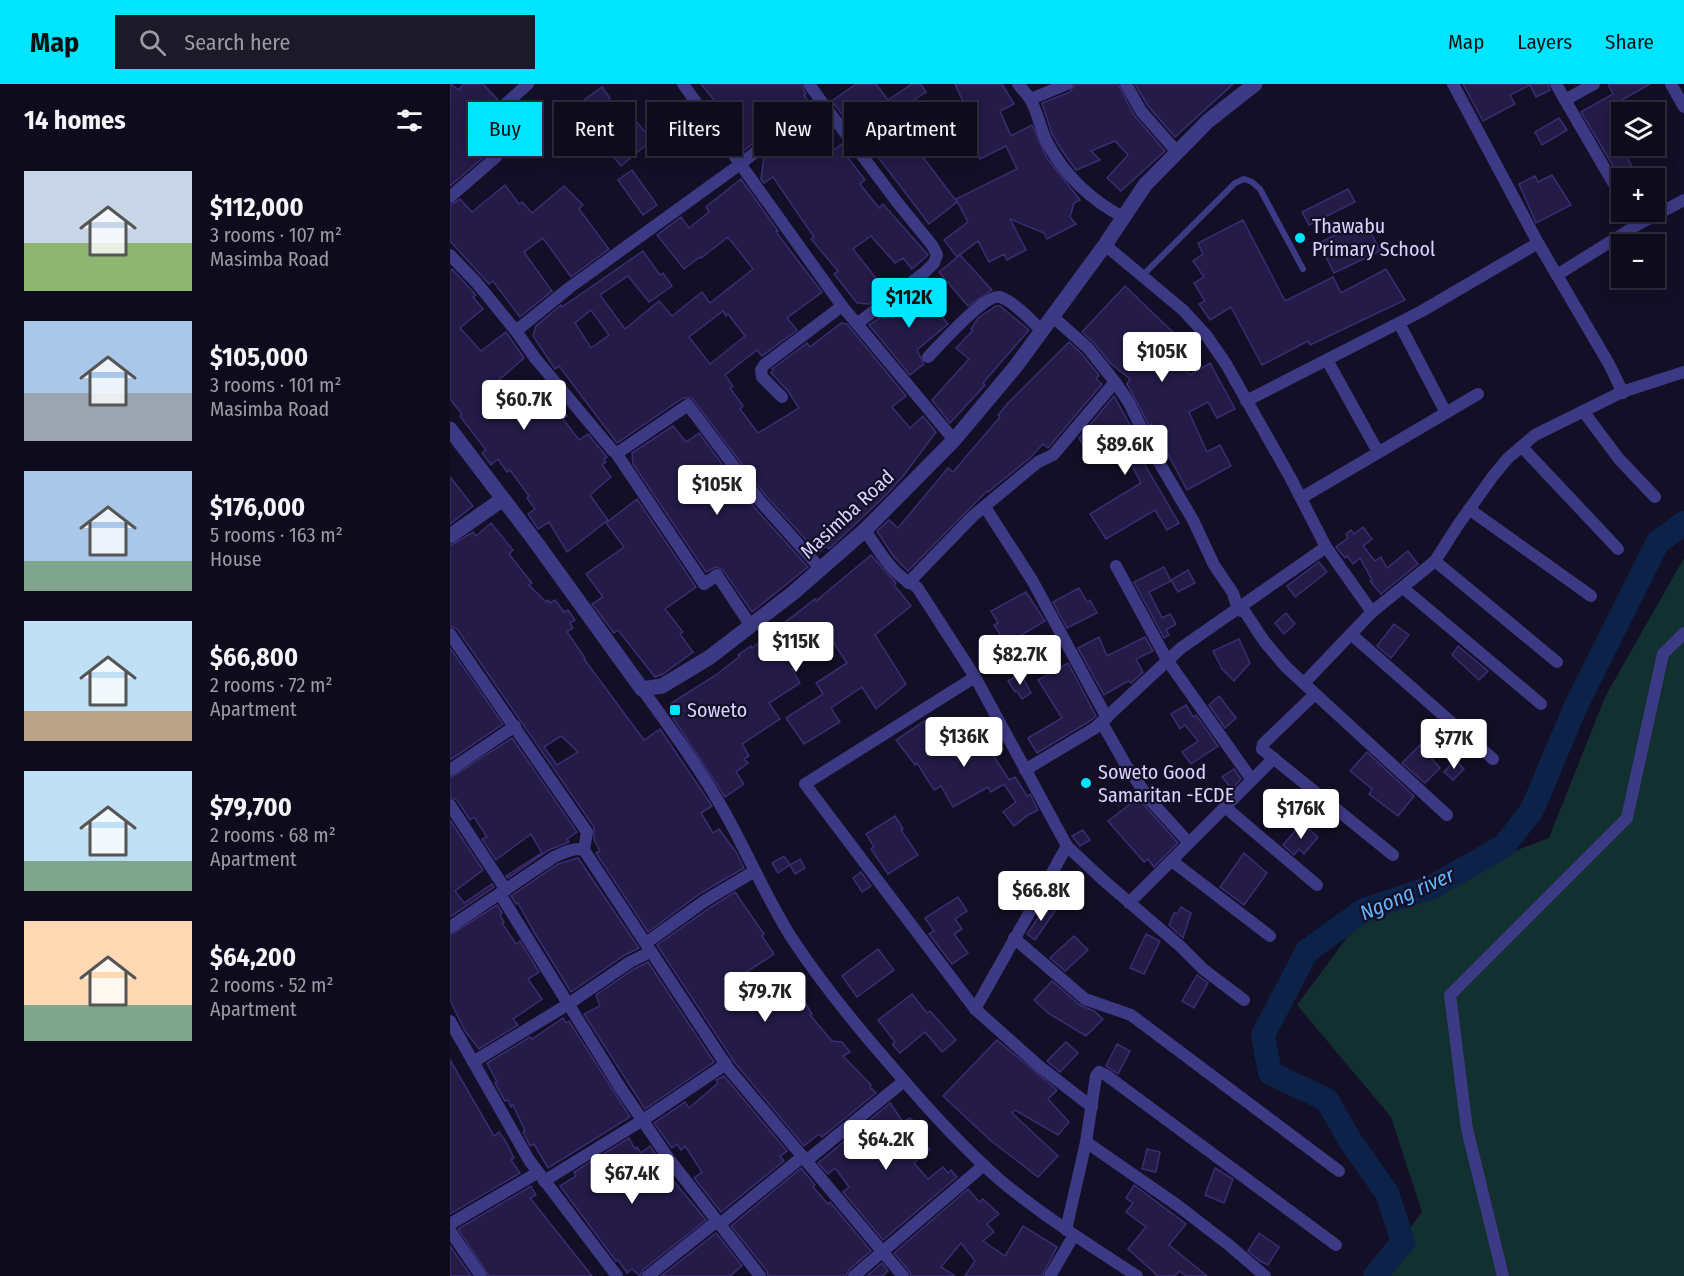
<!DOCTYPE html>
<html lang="en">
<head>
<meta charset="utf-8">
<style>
  body { margin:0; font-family:"Fira Sans Condensed",sans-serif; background:#1c1929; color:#f1f3f6; height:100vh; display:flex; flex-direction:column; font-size:22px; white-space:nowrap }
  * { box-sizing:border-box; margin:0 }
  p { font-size:20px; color:#9b9ba3 }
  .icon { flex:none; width:33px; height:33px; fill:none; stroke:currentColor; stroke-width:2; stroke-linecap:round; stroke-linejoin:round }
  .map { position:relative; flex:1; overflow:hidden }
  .drawer { display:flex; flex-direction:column; background:#0e0b1c; width:450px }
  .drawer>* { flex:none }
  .guide { position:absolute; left:18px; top:18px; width:570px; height:54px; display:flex; gap:12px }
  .fabs { position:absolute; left:1161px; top:18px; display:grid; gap:12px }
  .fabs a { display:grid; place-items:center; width:54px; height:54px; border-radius:0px; background:#0e0b1c; box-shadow:0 3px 15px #0003,0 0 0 2px #2e2b3b; font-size:30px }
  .price { position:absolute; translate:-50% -51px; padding:0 14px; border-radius:6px; background:#fff; color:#222; font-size:20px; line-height:39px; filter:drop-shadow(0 2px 3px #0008) }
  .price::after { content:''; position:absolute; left:50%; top:36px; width:18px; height:14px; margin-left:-9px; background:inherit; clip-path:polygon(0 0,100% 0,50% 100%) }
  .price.selected { background:#00e5ff; color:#111 }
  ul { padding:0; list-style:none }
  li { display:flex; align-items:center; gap:18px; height:150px; padding:0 24px }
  li span { display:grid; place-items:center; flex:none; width:168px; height:120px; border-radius:0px; color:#555 }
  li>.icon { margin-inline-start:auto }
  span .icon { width:72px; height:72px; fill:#fffc; stroke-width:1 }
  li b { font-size:26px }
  h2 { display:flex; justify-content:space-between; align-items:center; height:72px; padding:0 24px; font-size:26px }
  .chip { padding:0 21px; border-radius:0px; background:#0e0b1c; box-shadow:0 3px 15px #0003,0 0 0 2px #2e2b3b; font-size:21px; line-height:54px }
  .chip.selected { background:#00e5ff; color:#111 }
  header { display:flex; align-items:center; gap:36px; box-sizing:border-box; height:84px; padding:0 30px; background:#00e5ff; color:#111 }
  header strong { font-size:28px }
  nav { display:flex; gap:33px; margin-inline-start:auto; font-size:21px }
  .search { width:420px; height:54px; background:#1c1929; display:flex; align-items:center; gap:15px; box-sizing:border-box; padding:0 21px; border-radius:0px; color:#9b9ba3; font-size:22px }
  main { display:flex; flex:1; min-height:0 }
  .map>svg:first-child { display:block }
  .green { fill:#12302f }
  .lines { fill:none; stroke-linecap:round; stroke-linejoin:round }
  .river { stroke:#0c2248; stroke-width:24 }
  .building { fill:#241b47; stroke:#3b2d73; stroke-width:1.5; fill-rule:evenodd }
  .service { stroke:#3d3a85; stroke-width:6 }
  .minor { stroke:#3d3a85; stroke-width:12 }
  .tertiary { stroke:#3d3a85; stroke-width:15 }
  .poi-dot { fill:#00e5ff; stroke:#130f26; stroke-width:2 }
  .labels { text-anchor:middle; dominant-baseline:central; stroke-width:4.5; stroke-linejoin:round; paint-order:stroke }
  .poi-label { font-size:20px; fill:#d9d4ff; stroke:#130f26; text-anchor:start }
  .street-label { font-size:20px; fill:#d9d4ff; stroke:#130f26 }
  .water-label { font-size:21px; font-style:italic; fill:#62b6ff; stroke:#130f26 }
</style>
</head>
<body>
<header>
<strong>Map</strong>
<div class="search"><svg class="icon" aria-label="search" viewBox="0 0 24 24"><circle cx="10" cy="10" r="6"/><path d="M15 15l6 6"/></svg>Search here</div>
<nav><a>Map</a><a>Layers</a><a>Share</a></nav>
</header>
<main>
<section class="drawer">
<h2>14 homes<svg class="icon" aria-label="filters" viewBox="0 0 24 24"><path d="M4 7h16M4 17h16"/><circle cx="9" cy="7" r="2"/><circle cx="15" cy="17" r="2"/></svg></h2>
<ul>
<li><span style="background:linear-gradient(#c9d6e8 60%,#8fb573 0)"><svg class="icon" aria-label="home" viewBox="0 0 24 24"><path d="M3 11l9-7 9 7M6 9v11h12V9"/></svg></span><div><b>$112,000</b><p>3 rooms · 107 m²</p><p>Masimba Road</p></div></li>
<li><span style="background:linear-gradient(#a9c7e8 60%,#9aa5b1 0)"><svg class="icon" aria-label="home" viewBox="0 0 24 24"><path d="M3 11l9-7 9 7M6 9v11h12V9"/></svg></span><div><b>$105,000</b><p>3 rooms · 101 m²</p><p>Masimba Road</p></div></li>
<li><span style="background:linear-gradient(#a9c7e8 75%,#7fa58c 0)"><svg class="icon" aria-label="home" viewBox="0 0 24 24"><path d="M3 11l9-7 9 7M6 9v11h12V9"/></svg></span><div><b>$176,000</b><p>5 rooms · 163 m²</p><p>House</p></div></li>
<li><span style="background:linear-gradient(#bfe0f5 75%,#b9a48a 0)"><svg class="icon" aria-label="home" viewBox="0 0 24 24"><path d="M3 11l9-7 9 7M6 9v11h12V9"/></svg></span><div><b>$66,800</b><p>2 rooms · 72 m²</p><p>Apartment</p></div></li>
<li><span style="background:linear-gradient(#bfe0f5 75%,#7fa58c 0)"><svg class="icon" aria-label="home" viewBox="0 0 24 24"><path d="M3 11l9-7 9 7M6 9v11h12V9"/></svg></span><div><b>$79,700</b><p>2 rooms · 68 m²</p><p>Apartment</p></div></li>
<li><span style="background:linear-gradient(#ffd9b3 70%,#7fa58c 0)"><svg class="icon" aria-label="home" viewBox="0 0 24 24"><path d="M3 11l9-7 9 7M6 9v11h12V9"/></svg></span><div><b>$64,200</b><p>2 rooms · 52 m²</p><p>Apartment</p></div></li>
</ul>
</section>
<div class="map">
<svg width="1234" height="1192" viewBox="0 0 1234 1192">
  <rect width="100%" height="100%" fill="#130f26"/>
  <polygon class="green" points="1234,474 1234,1192 923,1192 972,1128 941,1033 847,921 921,821 1099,754 1155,613"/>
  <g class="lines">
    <polyline class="river" points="925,1192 953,1158 937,1109 901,1058 877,1016 820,989 813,951 857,867 914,826 982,803 1054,762 1082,726 1125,624 1208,458 1234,439"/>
  </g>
  <g class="building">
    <polygon points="0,0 9,6 13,0 33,0 48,16 21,39 16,51 35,72 0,102"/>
    <polygon points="251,0 351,0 356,10 354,11 358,17 292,68 258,20 264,16"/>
    <polygon points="406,0 426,0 438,16 462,0 471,0 476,8 458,20 459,21 443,34 438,29 425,39 422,35 404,47 382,17"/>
    <polygon points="505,0 552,0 564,20 550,27 561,52 582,41 597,74 630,116 624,119 620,133 626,140 597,155 594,149 560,135 576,166 557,176 554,170 539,178 528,157 507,173 494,156 518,138 506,115 567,85 556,62 530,75 523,61 527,59 519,41 523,39"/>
    <polygon points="625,0 668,0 684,31 715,67 671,107 657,94 678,71 665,57 641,67 650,76 626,86 611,65 602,50 592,19 620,8"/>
    <polygon points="685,0 783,0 725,53 698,22"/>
    <polygon points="1013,0 1098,0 1100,6 1086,13 1080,1 1060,11 1065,20 1033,37"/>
    <polygon points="1158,0 1200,0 1168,18 1172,25 1172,58 1169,59 1183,84 1169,92 1131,28 1163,10"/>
    <polygon points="152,3 160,14 131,35 123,24"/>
    <polygon points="178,28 202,56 171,82 147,53"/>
    <polygon points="1109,34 1117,46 1092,61 1085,48"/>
    <polygon points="351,43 377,71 393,59 402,72 398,74 415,96 410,100 429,124 433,120 478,171 462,185 453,174 445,179 421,152 403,165 436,207 419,220 407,219 384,190 388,187 361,155 364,153 323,93 314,99 311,95 314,72"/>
    <polygon points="454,48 507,118 479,140 425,69"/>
    <polygon points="182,86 207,121 193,131 168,96"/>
    <polygon points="1102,91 1121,121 1086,139 1069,100 1085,92 1088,98"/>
    <path d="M291 95 328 147 326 148 372 208 337 234 347 246 312 272 307 266 275 291 283 302 280 304 293 322 290 325 308 349 349 324 338 307 321 289 323 287 322 285 357 259 360 263 391 239 397 240 456 312 442 323 460 344 473 332 486 348 454 391 437 410 379 465 376 462 368 469 316 412 242 314H233L167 359 109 282 105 285 83 252 86 242 111 221 112 223 193 167 210 191 213 189 222 202 199 218 178 192 150 211 175 245 209 217 222 232 252 208 260 219 303 185 278 153 251 174 250 173 234 185 207 151 231 133 239 144 259 128 256 123ZM141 226 159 251 141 264 125 239ZM273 227 276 232 278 230 295 252 260 280 239 253Z"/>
    <polygon points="55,101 69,120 72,118 82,129 114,102 133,121 129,125 159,165 121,193 93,154 74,168 102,207 70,233 43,197 39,200 0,157 0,121 10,115 22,128"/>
    <polygon points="898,105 905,118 859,141 852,128"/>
    <polygon points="793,136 835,217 883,193 891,209 936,185 955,216 860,261 858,257 812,281 781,223 760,236 749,220 755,217 744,199 754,193 743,177 753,170 748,159"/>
    <polygon points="915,136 930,167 884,189 869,159"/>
    <polygon points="510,171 542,206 518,222 489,188"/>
    <polygon points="2,185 26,211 23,213 33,225 10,244 31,267 56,248 74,274 49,296 60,310 57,312 75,337 90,326 92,328 103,320 106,323 108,322 117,332 113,335 129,356 138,350 157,373 154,375 156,378 152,381 161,393 140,411 158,436 117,468 99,438 88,445 78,430 85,425 77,414 79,412 60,386 57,388 48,375 41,381 32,369 36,366 10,332 12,330 0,315 0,187"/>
    <polygon points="675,202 733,258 722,269 740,291 760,279 785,325 767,334 758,318 739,328 757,368 770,361 781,382 737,406 702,340 699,341 677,300 680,295 660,279 644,259 632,248"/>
    <polygon points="469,204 498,240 467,266 474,280 460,291 419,241 445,224"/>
    <polygon points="546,222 550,222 579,246 533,299 535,301 500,339 482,316 519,275 506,264 523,246 521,245 528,234"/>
    <polygon points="619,258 632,270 649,291 646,295 652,300 598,364 593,360 580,374 538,408 537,407 458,487 444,473 427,447 439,436 448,444 498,384 503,388 550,333 548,331 558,319"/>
    <polygon points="664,312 684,348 679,351 700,390 729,439 717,446 705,426 656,455 640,430 691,399 669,356 639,372 629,354"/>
    <polygon points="223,342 236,358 249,349 304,423 358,483 302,528 273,486 266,483 256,488 183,380 182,369"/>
    <polygon points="0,393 23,422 0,440"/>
    <polygon points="187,415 246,503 215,525 233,548 230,550 243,568 213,590 205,593 168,546 164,549 142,520 153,513 136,490 174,463 156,439"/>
    <path d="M41 439 63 466 59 470 82 499 79 501 96 518 98 516 100 519 105 516 114 528 118 526 125 536 120 539 123 544 117 548 135 574 134 575 194 656 210 645 262 722 251 729 263 749 269 745 286 768 294 784 251 809 198 848 146 769 150 767 144 756V743L7 545 0 542V462L23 448 26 452ZM111 652 128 668 107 681 94 663Z"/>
    <polygon points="913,443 922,455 913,462 925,477 931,473 937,484 958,467 968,480 931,510 920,497 922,496 910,474 903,480 897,472 895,474 886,463 898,454 896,450 901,446 904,450"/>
    <polygon points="421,471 446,499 444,501 461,522 425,551 456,600 426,625 412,603 381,624 390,638 354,660 336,634 373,610 366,599 397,579 381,555 342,585 350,599 319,619 330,635 292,660 299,672 294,675 298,679 286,688 294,700 275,713 223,634 227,630 220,620 266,591 290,572 288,571 301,562 302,564 365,515 366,517"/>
    <polygon points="869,478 877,488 845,513 837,502"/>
    <polygon points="714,483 721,497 699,508 712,534 720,530 726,540 716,546 719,551 714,554 684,498"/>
    <polygon points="738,486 745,499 728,508 721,496"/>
    <polygon points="629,504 637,518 640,516 647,529 617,544 603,518"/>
    <polygon points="576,508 595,537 556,560 544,541 548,539 541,527"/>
    <polygon points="836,529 845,540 834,550 825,539"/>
    <polygon points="944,540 959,551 941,574 927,562"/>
    <polygon points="649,553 657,572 695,553 703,567 686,575 693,588 681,599 678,597 654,611 628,564"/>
    <polygon points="789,555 800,579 784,597 772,585 763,567"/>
    <polygon points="1008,562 1038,587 1029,596 1002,571"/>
    <polygon points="0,564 53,640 0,676"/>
    <polygon points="618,579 646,632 640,637 587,669 578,654 612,634 588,596"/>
    <polygon points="571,590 581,609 572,615 567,607 565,608 558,597"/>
    <polygon points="769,612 786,634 775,644 759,621"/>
    <polygon points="736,621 743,633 746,631 768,662 741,680 732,668 748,657 735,641 730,645 721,630"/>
    <polygon points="479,634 505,673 528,659 520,648 531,640 548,666 542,669 559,696 565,693 577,712 580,710 588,726 578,731 564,742 553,728 566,718 554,700 541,708 538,703 503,723 491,702 484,706 467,679 465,681 446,656"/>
    <polygon points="62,654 127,748 117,755 119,758 99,766 58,794 56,792 92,769 81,750 46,776 32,755 37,753 24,733 20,736 7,716 0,713 0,694"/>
    <polygon points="970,661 990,684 975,699 952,679"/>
    <polygon points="917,668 964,712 948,732 919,710 922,705 900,687"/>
    <polygon points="1005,676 1014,685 1003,696 994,688"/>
    <polygon points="784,685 791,695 782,705 772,693"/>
    <polygon points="688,714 728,759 704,783 698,775 694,778 658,737"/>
    <polygon points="445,732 453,745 451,746 468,771 438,790 421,765 424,763 416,750"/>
    <polygon points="0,736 33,786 5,807 14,819 42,800 44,803 0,833"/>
    <polygon points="852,739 868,753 854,770 849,765 844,771 833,761"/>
    <polygon points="633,746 640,756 630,762 622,752"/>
    <polygon points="794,769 817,789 794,821 770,803"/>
    <polygon points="334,772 340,781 350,775 355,784 345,790 340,781 328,789 322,779"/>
    <polygon points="128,774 189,864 175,871 121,908 84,848 68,819 66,820 61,812 108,780"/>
    <polygon points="411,788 421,802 412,808 403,794"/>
    <polygon points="285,808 314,850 312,852 324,870 284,896 301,921 341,896 362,930 360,931 382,957 392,958 400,968 393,972 421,1001 420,1003 426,1009 372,1053 369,1050 354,1062 285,979 207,861 261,823"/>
    <polygon points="508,813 517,827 505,835 512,845 504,850 518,869 502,880 479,850 484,847 475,834"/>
    <polygon points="47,821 52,829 50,831 54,838 52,839 66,860 70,857 89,888 78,895 92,915 63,935 68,941 29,965 15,947 0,916 0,851"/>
    <polygon points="597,821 605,827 585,856 577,850"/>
    <polygon points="731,823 741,829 733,854 719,841 724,829 727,830"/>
    <polygon points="696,850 710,857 694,890 680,884"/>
    <polygon points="624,852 638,866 615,887 600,874"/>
    <polygon points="428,865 444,886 407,913 392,892"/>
    <polygon points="198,878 264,978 195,1025 134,930 150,922 146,911 184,885"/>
    <polygon points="747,891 758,899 744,924 732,917"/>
    <polygon points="602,897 630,921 644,927 653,935 636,952 598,929 584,916"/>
    <polygon points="462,910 477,929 480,927 506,956 492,968 475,948 450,969 442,960 445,958 428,936"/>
    <polygon points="113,934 116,939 119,937 180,1033 98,1084 84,1060 80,1062 73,1048 75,1047 63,1021 61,1023 58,1016 55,1017 45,999 47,998 37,979 80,953 82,955"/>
    <polygon points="547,956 607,1006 598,1015 619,1038 608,1051 565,1026 562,1029 608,1072 588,1093 540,1056 493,1012"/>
    <polygon points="616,958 628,969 610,988 597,977"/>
    <polygon points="667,960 680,967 668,990 656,982"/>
    <polygon points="0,976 44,1052 49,1048 56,1058 64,1074 61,1076 70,1089 0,1130"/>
    <polygon points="274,992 337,1067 330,1072 334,1077 271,1128 244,1094 252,1088 235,1062 231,1066 227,1060 222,1064 204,1039 235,1018 239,1024 268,999 266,996"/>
    <polygon points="440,1019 453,1038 460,1034 471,1044 466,1048 480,1066 464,1079 478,1095 493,1083 498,1089 501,1086 507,1093 433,1156 393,1108 399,1103 385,1084 378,1090 368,1079"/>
    <polygon points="179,1054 185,1065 187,1063 191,1069 200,1062 209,1075 207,1077 256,1136 193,1186 190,1192 182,1185 177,1189 168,1176 166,1177 110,1102 126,1092 124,1088"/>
    <polygon points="697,1065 710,1068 706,1088 692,1085"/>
    <polygon points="351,1084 365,1101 363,1103 378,1120 380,1118 421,1167 399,1186 396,1192 318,1192 317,1187 281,1142"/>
    <polygon points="765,1084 783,1095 774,1119 755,1111"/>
    <polygon points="684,1101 736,1140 719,1161 757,1192 736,1192 729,1187 725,1192 708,1192 678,1165 696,1143 676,1128 683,1119 676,1114"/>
    <polygon points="81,1102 86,1111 80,1114 142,1192 39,1192 8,1145"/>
    <polygon points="518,1105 529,1118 533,1115 549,1130 537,1140 544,1148 533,1157 555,1172 573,1142 607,1163 592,1192 515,1192 525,1177 511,1159 491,1183 505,1192 461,1192 459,1187 444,1169"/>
    <polygon points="266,1149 292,1182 280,1192 211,1192"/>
    <polygon points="809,1149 829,1163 818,1181 810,1177 798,1167"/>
    <polygon points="0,1162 21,1192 0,1192"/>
    <polygon points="432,1179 438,1187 432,1192 417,1192"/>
  </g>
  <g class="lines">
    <polyline class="service" points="692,192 785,99 794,95 802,98 810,105 853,185"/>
    <g class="minor">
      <polyline points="233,0 392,222 504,356"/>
      <path d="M568 0C572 5 577 10 580 15 588 28 590 45 597 58 613 90 642 117 673 133"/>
      <polyline points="676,0 691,27 727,68"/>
      <polyline points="1003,0 1088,159 1159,280 1173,309"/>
      <polyline points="1106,0 1115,16 1144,0"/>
      <polyline points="1221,0 1234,23"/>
      <polyline points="581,15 617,0"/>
      <polyline points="1115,16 1172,114"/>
      <polyline points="371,17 447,118 482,161 487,171 484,179 475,188 408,239"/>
      <polyline points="0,113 46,73 27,49 27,45 78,0"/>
      <polyline points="1179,128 1187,141"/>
      <polyline points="655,161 733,226 756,251 776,280 840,393 876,463 922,528 854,599"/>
      <polyline points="0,171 26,198 66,247 85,274 163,367 169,368 238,321 310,417 370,484"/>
      <polyline points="1107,191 1187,141 1234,116"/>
      <polyline points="602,232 638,264 665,298 678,317 707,375 743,436 764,481 783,509 788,526"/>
      <polyline points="949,239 996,329"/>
      <polyline points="66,247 119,204 289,81 371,17 359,0"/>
      <path d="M478 273C490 261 534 210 550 213 562 216 582 237 591 246"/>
      <polyline points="877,276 928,368"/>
      <polyline points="332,313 312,293 311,286 314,281 392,222"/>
      <polyline points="796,317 972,227 1088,159"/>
      <polyline points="1133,327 1169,375 1205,413"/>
      <polyline points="1072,363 1168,465"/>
      <polyline points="166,369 254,500 267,491 301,542"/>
      <polyline points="851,414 1028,310"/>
      <polyline points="535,423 582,496 657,634"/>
      <polyline points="1019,425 1141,512"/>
      <path d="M415 446C429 467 443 492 467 503L525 593 617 762 525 925"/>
      <polyline points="985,477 1107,578"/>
      <polyline points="666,482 717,576 802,696"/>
      <polyline points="458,499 523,432 588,378 603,371 665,298"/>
      <polyline points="953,504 1091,620"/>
      <polyline points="788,526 795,528 814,557 836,583 997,731"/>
      <polyline points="922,528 985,477 1008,441 1043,392 1058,374 1085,351 1172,308 1234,288"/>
      <polyline points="0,550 137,748 134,766 278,984 453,1192"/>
      <polyline points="902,551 1043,675"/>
      <polyline points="525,593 355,700 525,925 589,982 642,1023"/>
      <path d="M192 605C221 645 251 686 275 729 298 770 316 813 341 853 372 900 407 943 444 985 477 1024 511 1062 550 1096 593 1132 641 1162 687 1192"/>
      <polyline points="865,610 813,660 812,665 943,771"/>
      <polyline points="652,639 677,683 700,716 739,759"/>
      <polyline points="0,686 65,642"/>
      <polyline points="575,686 645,644 731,564 876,463"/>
      <polyline points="0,721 56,806"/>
      <polyline points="775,723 867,801"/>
      <polyline points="617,762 652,795 730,862 753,885 794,916"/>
      <polyline points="722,777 820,852"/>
      <polyline points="50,810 171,1005 219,1075 310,1192"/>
      <polyline points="679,819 824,674"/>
      <path d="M0 843 104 773C113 769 124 763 134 766"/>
      <polyline points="564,854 635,915 681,931 889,1087"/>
      <polyline points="196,859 256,816 305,787"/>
      <polyline points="0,937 79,1076 167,1192"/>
      <polyline points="23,978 117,921 180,878 200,868"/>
      <polyline points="636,1058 727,1121 779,1161 815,1192"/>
      <polyline points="356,1077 454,997"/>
      <polyline points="94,1097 193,1036 276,980"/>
      <polyline points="0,1140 87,1089"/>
      <polyline points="270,1140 352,1073"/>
      <polyline points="616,1146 636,1058 646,992 649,988 656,991 886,1161"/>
      <polyline points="0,1147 31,1192"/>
      <polyline points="198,1192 267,1137"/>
      <polyline points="404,1192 534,1081"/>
      <polyline points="600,1192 624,1151"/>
      <polyline points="1053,1192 1017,1045 1000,911 1177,734 1213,570 1234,549"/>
    </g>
    <g class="tertiary">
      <polyline points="0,345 85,457 192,605 212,602 260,573 343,509 415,446 504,356 566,282 655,161 695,101 758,37 805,0"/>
      <polyline points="0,452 53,415"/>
    </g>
  </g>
  <g class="poi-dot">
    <circle cx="850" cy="154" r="6"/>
    <rect x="219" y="620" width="12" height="12" rx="3"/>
    <circle cx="636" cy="699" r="6"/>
  </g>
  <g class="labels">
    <g class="poi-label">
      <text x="862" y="142">Thawabu<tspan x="862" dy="23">Primary School</tspan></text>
      <text x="237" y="626">Soweto</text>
      <text x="648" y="688">Soweto Good<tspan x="648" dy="23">Samaritan -ECDE</tspan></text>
    </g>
    <g class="street-label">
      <text transform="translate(397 430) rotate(-43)">Masimba Road</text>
    </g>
    <g class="water-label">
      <text transform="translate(957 810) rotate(-24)">Ngong river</text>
    </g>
  </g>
</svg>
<div class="fabs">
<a><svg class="icon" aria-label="layers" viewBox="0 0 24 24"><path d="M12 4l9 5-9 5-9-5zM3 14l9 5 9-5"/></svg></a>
<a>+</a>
<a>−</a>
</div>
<b class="price selected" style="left:459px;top:245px">$112K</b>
<b class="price" style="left:712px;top:299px">$105K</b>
<b class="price" style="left:74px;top:347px">$60.7K</b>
<b class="price" style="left:675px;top:392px">$89.6K</b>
<b class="price" style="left:267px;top:432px">$105K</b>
<b class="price" style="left:346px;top:589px">$115K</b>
<b class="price" style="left:570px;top:602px">$82.7K</b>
<b class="price" style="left:514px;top:684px">$136K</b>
<b class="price" style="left:1004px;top:686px">$77K</b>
<b class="price" style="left:851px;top:756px">$176K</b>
<b class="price" style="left:591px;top:838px">$66.8K</b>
<b class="price" style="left:315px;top:939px">$79.7K</b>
<b class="price" style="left:436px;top:1087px">$64.2K</b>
<b class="price" style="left:182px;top:1121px">$67.4K</b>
<div class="guide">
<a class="chip selected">Buy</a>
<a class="chip">Rent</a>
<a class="chip">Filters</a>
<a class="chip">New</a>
<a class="chip">Apartment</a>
</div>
</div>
</main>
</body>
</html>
